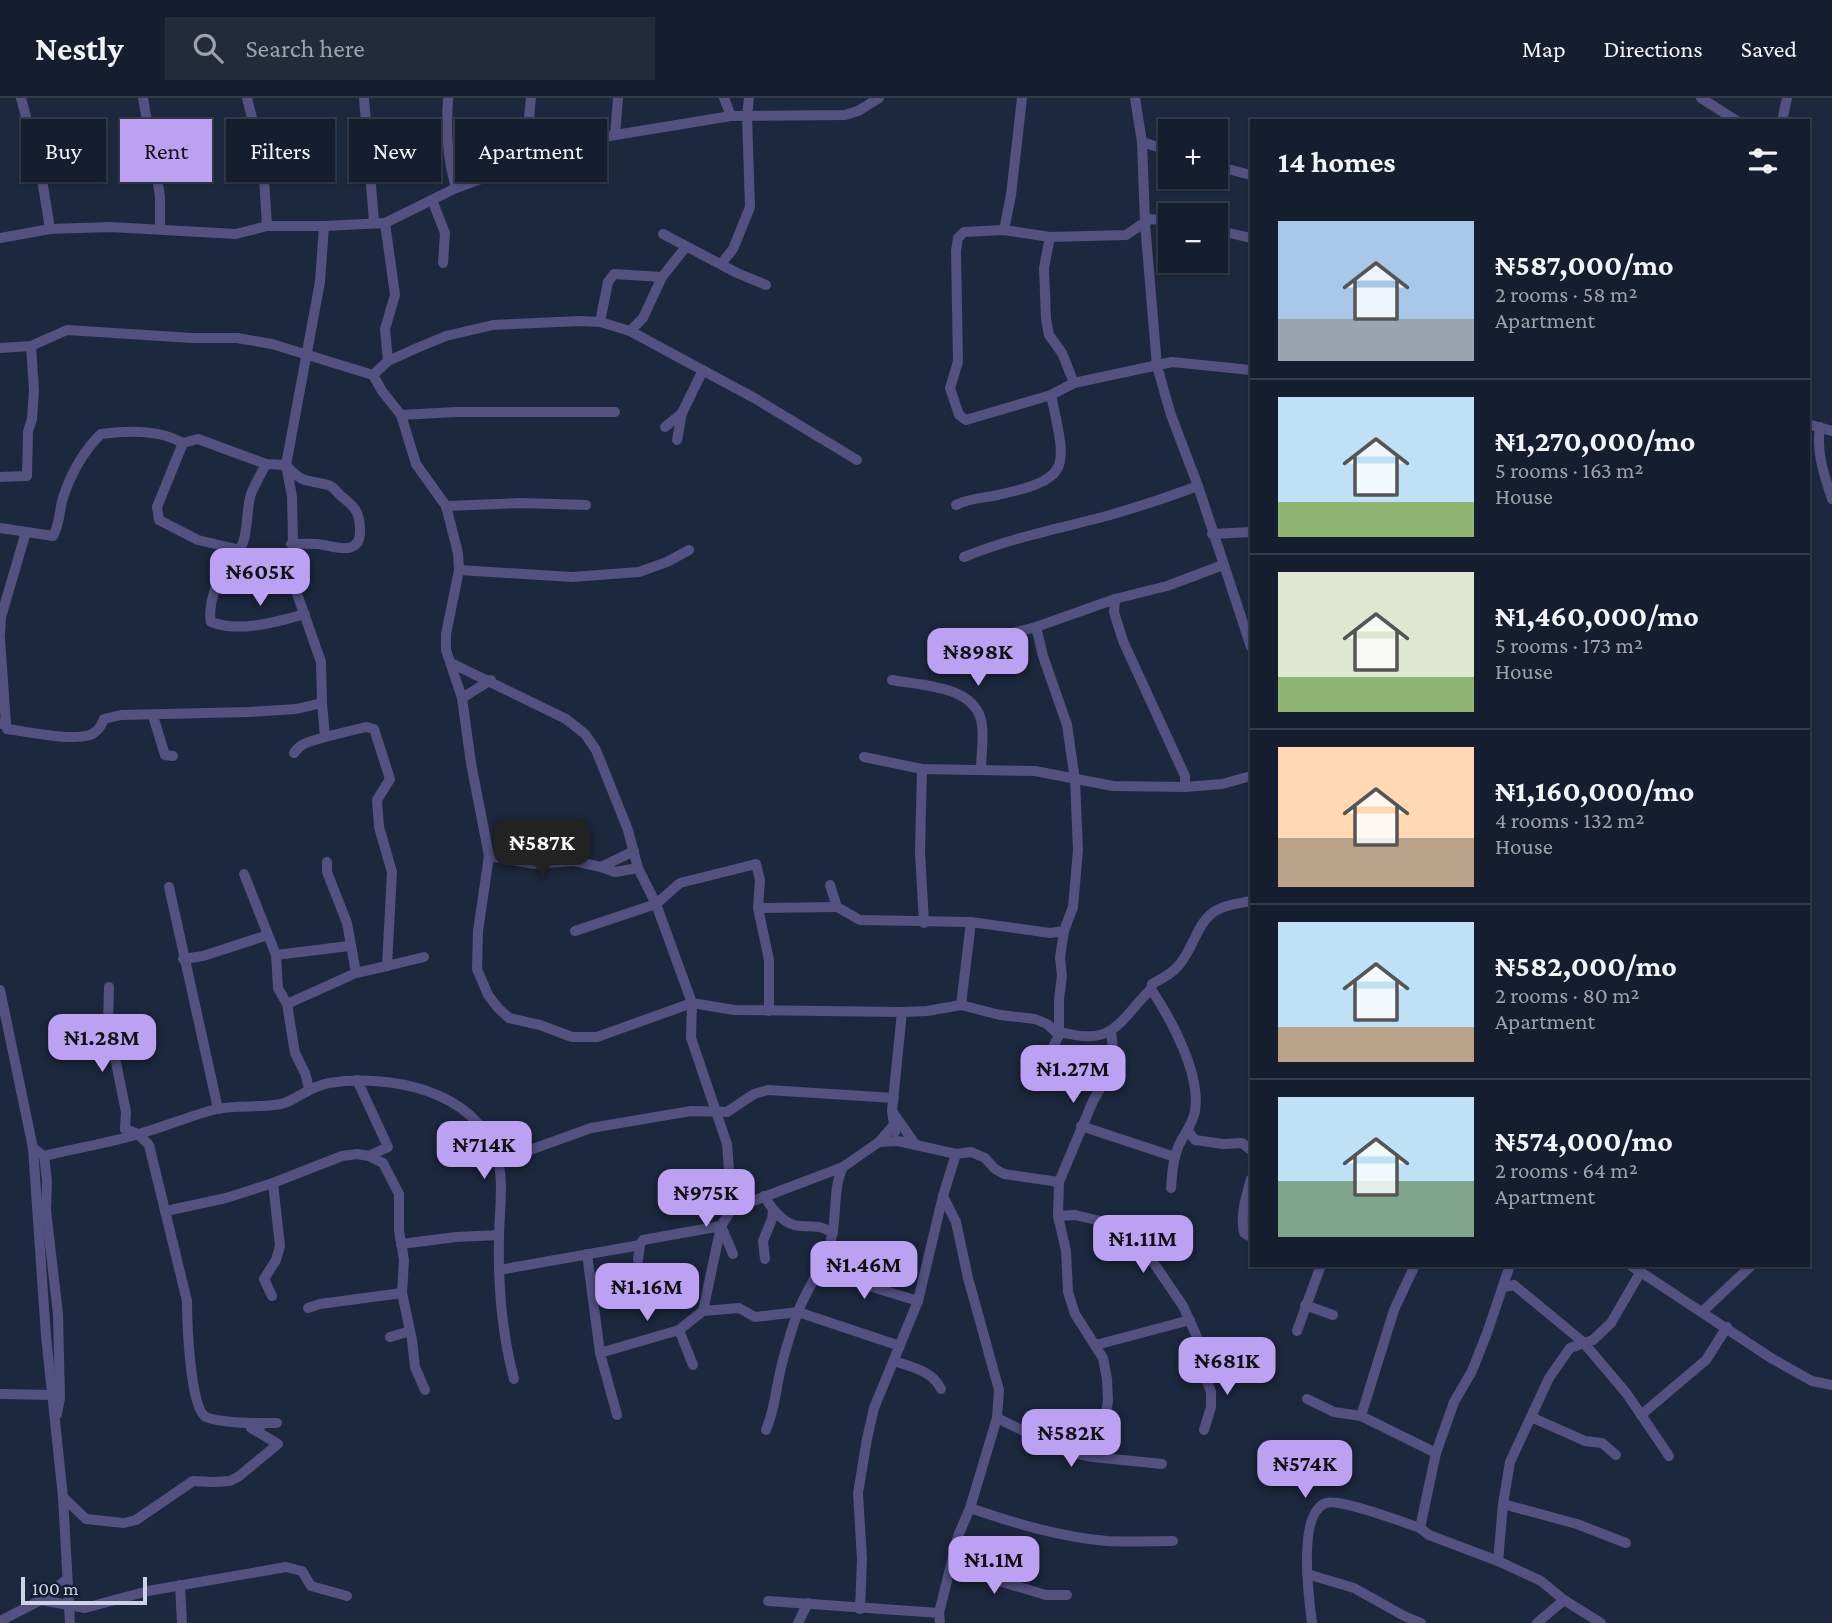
<!DOCTYPE html>
<html lang="en">
<head>
<meta charset="utf-8">
<style>
  body { margin:0; font-family:"Crimson Pro",serif; background:#222b3a; color:#f1f3f6; height:100vh; display:flex; flex-direction:column; font-size:26px; white-space:nowrap }
  * { box-sizing:border-box; margin:0 }
  p { font-size:23px; color:#9da2aa }
  .icon { flex:none; width:38px; height:38px; fill:none; stroke:currentColor; stroke-width:2; stroke-linecap:round; stroke-linejoin:round }
  .map { position:relative; flex:1; overflow:hidden }
  .details { position:absolute; left:1250px; top:21px; width:560px; height:1148px; display:flex; flex-direction:column; background:#151e2e; border-radius:0px; box-shadow:0 2px 5px #0004,0 0 0 2px #343c4a }
  .details>* { flex:none }
  .banner { position:absolute; left:21px; top:21px; width:665px; height:63px; display:flex; gap:14px }
  .fabs { position:absolute; left:1158px; top:21px; display:grid; gap:14px }
  .fabs a { display:grid; place-items:center; width:70px; height:70px; border-radius:0px; background:#151e2e; box-shadow:0 2px 5px #0004,0 0 0 2px #343c4a; font-size:35px }
  .scale { position:absolute; left:21px; bottom:18px; width:126px; box-sizing:border-box; padding-left:7px; border:4px solid #ccd4e3; border-top:0; font-size:19px; line-height:24px; white-space:nowrap; color:#ccd4e3; -webkit-text-stroke:5px #131e33; paint-order:stroke }
  .price { position:absolute; translate:-50% -60px; padding:0 16px; border-radius:14px; background:#bca0f2; color:#111; font-size:23px; line-height:46px; filter:drop-shadow(0 2px 4px #0008) }
  .price::after { content:''; position:absolute; left:50%; top:42px; width:21px; height:16px; margin-left:-10px; background:inherit; clip-path:polygon(0 0,100% 0,50% 100%) }
  .price.active { background:#222; color:#fff }
  ul { padding:0; list-style:none }
  li { display:flex; align-items:center; gap:21px; height:175px; padding:0 28px }
  li+li { border-top:2px solid #343c4a }
  li span { display:grid; place-items:center; flex:none; width:196px; height:140px; border-radius:0px; color:#555 }
  li>.icon { margin-inline-start:auto }
  span .icon { width:84px; height:84px; fill:#fffc; stroke-width:1 }
  li b { font-size:30px }
  h2 { display:flex; justify-content:space-between; align-items:center; height:84px; padding:0 28px; font-size:30px }
  .chip { padding:0 24px; border-radius:0px; background:#151e2e; box-shadow:0 2px 5px #0004,0 0 0 2px #343c4a; font-size:24px; line-height:63px }
  .chip.active { background:#bca0f2; color:#111 }
  header { display:flex; align-items:center; gap:42px; box-sizing:border-box; height:98px; padding:0 35px; background:#151e2e; border-bottom:2px solid #343c4a }
  header strong { font-size:33px }
  nav { display:flex; gap:38px; margin-inline-start:auto; font-size:24px }
  .search { width:490px; height:63px; background:#222b3a; display:flex; align-items:center; gap:18px; box-sizing:border-box; padding:0 24px; border-radius:0px; color:#9da2aa; font-size:26px }
  .map>svg:first-child { display:block }
  .lines { fill:none; stroke-linecap:round; stroke-linejoin:round }
  .minor { stroke:#535180; stroke-width:10 }
</style>
</head>
<body>
<header>
<strong>Nestly</strong>
<div class="search"><svg class="icon" aria-label="search" viewBox="0 0 24 24"><circle cx="10" cy="10" r="6"/><path d="M15 15l6 6"/></svg>Search here</div>
<nav><a>Map</a><a>Directions</a><a>Saved</a></nav>
</header>
<div class="map">
<svg width="1832" height="1525" viewBox="0 0 1832 1525">
  <rect width="100%" height="100%" fill="#1c283d"/>
  <g class="lines">
    <g class="minor">
      <polyline points="21,0 41,75 50,131"/>
      <polyline points="143,0 160,98 160,131"/>
      <polyline points="247,0 263,64 267,128"/>
      <polyline points="364,0 374,124"/>
      <path d="M448 0C446 34 447 57 456 90"/>
      <polyline points="531,0 528,29 532,63"/>
      <polyline points="724,0 731,18"/>
      <polyline points="1135,0 1142,44 1145,125 1157,268 1171,317 1198,388 1251,549"/>
      <polyline points="1701,0 1737,23"/>
      <polyline points="1782,23 1787,0"/>
      <polyline points="615,37 618,0"/>
      <polyline points="1142,44 1171,53"/>
      <polyline points="1216,68 1251,77"/>
      <polyline points="432,102 445,135 443,165"/>
      <polyline points="1171,123 1150,121 1126,137 1050,139 1004,132 964,134 958,140 956,153 958,264 950,290 959,317 966,322 1051,297 1074,285 1172,264 1251,272"/>
      <polyline points="385,125 395,197 385,231 388,263"/>
      <polyline points="324,128 320,184 286,367 292,398 294,487 321,564 322,605 325,639 366,629 374,631 390,681 377,702 379,729 392,774 387,868 424,859"/>
      <polyline points="1004,132 1011,97 1022,0"/>
      <polyline points="1216,132 1251,140"/>
      <polyline points="663,136 737,175 766,187"/>
      <polyline points="1050,139 1044,170 1046,221 1049,237 1062,255 1074,285"/>
      <polyline points="0,140 50,131 110,129 236,136 267,128 324,128 385,125 456,90 591,41 731,18 845,17 858,13 879,0"/>
      <polyline points="721,166 733,151 750,109 747,18 749,0"/>
      <polyline points="600,224 608,184 614,176 662,179"/>
      <polyline points="630,233 643,220 662,179 685,150"/>
      <polyline points="0,250 31,248 67,232 192,240 237,240 272,246 373,277 382,293 401,317 416,366 446,408 458,455 459,472 446,536 446,552 462,600 471,665 489,758 478,833 477,871 488,897 498,910 509,920 540,927 572,939 597,939 692,905 734,912 902,914 927,913 961,907 1000,917 1035,921 1047,926 1059,937"/>
      <polyline points="373,277 388,263 417,250 446,238 493,227 580,223 600,224 630,233 756,301 857,362"/>
      <polyline points="401,317 456,314 615,314"/>
      <polyline points="1808,326 1832,333"/>
      <polyline points="665,329 682,315"/>
      <path d="M1820 329C1816 355 1824 376 1832 401"/>
      <polyline points="677,342 682,315 703,272"/>
      <polyline points="183,345 157,409 159,422 198,442 240,452"/>
      <path d="M266 366C261 376 255 386 251 396 244 417 252 451 228 461 220 478 207 504 211 524 239 535 277 524 305 516"/>
      <polyline points="0,379 27,378 28,333 32,321 34,292 31,248"/>
      <path d="M956 407C967 401 981 400 993 398 1073 381 1067 372 1051 297"/>
      <polyline points="446,408 521,405 586,407"/>
      <path d="M0 430 53 438C60 426 59 413 63 400 70 377 84 352 101 336 128 333 159 331 183 345L198 341 266 366 286 367C303 386 305 381 328 387 333 388 336 393 340 397 353 408 360 412 360 432 361 457 338 450 324 447 314 445 302 446 291 446"/>
      <polyline points="1212,436 1251,434"/>
      <path d="M964 459C1008 441 1053 432 1099 420 1133 411 1165 400 1198 388"/>
      <polyline points="459,472 572,479 639,474 667,464 689,452"/>
      <polyline points="1115,501 1114,514 1123,543 1185,678 1185,689"/>
      <polyline points="1036,529 1043,558 1067,627 1075,682 1078,752 1073,809 1064,833 1060,860 1062,878 1059,901 1059,937 1039,978"/>
      <polyline points="0,537 1,519 26,434"/>
      <polyline points="0,541 6,626"/>
      <polyline points="934,550 989,541 1036,529 1115,501 1167,488 1223,467"/>
      <polyline points="451,565 566,621 585,636 596,652 628,732 638,770 656,806 692,905 691,940 727,1046 732,1111"/>
      <path d="M892 582C922 588 977 587 982 627 984 641 981 657 981 671"/>
      <polyline points="462,600 491,582"/>
      <polyline points="153,618 165,657 173,658"/>
      <path d="M0 626H6L7 631C30 634 69 643 90 637 98 634 101 628 104 621L121 617 249 614 296 611 322 605"/>
      <path d="M294 655C301 644 313 643 325 639"/>
      <polyline points="864,659 922,671 1035,673 1113,688 1185,689 1222,686 1251,678"/>
      <polyline points="922,671 920,754 924,825"/>
      <polyline points="489,758 535,766 574,763 601,769 615,774 638,770"/>
      <polyline points="327,764 327,774 347,825 356,875"/>
      <polyline points="601,769 634,753"/>
      <polyline points="244,776 276,857 278,890 287,906 295,955 305,975 309,990"/>
      <polyline points="830,787 837,809 860,822 971,824 1050,835 1064,833"/>
      <polyline points="169,789 218,1011"/>
      <polyline points="758,810 837,809"/>
      <polyline points="575,833 656,806 680,785 756,766 760,782 758,810 769,862 769,913"/>
      <polyline points="276,857 349,848"/>
      <polyline points="183,861 203,858 268,837"/>
      <path d="M109 889 108 925 126 1014 125 1031 138 1036 149 1047 187 1203C187 1221 190 1313 206 1319 223 1326 259 1325 277 1325"/>
      <path d="M1151 891C1171 921 1201 976 1195 1013 1193 1026 1184 1036 1179 1047 1173 1061 1172 1076 1171 1090"/>
      <polyline points="0,892 33,1050 46,1238 63,1399 70,1525"/>
      <polyline points="287,906 356,875 387,868"/>
      <polyline points="961,907 971,824"/>
      <path d="M1059 937 1061 934C1114 949 1118 924 1151 891L1152 886C1163 880 1175 874 1182 863 1195 846 1198 821 1219 811 1229 806 1241 805 1251 803"/>
      <polyline points="357,982 388,1049 369,1058"/>
      <polyline points="892,1013 915,1046"/>
      <polyline points="1081,1028 1175,1059"/>
      <polyline points="1188,1033 1195,1042 1223,1046 1242,1045 1251,1052"/>
      <polyline points="895,1034 892,1013 902,914"/>
      <polyline points="879,1044 898,1043 956,1056 971,1054 985,1060 995,1071 1004,1076 1059,1084"/>
      <path d="M33 1050 44 1058C76 1050 110 1045 142 1035 167 1028 192 1017 217 1011 238 1007 260 1010 281 1006 297 1002 308 989 329 985 389 976 473 991 496 1056 505 1079 499 1115 499 1140 498 1187 502 1236 514 1281"/>
      <polyline points="497,1056 516,1057 591,1030 691,1013 727,1014 754,996 768,992 894,1000"/>
      <polyline points="44,1058 47,1083 46,1112 58,1216 60,1300 57,1316"/>
      <path d="M1251 1081C1246 1099 1240 1117 1244 1135L1251 1139"/>
      <path d="M764 1098C772 1111 784 1128 801 1128 816 1129 819 1127 833 1135"/>
      <polyline points="166,1113 226,1100 273,1085 342,1058 357,1056 369,1058 383,1065 399,1096 399,1133 404,1162 402,1195 412,1242 415,1269 425,1292"/>
      <polyline points="1058,1118 1075,1117 1109,1125 1151,1161 1183,1208 1202,1250 1201,1267 1211,1294 1211,1309 1204,1332"/>
      <polyline points="401,1146 456,1139 499,1137"/>
      <polyline points="587,1156 600,1255 617,1317"/>
      <polyline points="733,1156 721,1128 732,1111 843,1069 879,1044 892,1029"/>
      <polyline points="765,1161 763,1143 772,1121 773,1112"/>
      <polyline points="824,1165 866,1187 918,1203"/>
      <polyline points="1630,1167 1771,1260 1812,1283 1832,1287"/>
      <polyline points="499,1172 640,1147"/>
      <polyline points="1504,1189 1514,1187 1583,1244 1627,1296 1669,1358"/>
      <polyline points="272,1198 264,1181 276,1162 280,1148 273,1085"/>
      <polyline points="1305,1207 1333,1217"/>
      <polyline points="308,1210 320,1206 402,1195"/>
      <polyline points="703,1213 739,1210 755,1219 798,1214 900,1248"/>
      <polyline points="1702,1214 1752,1167"/>
      <polyline points="679,1232 693,1267"/>
      <polyline points="1297,1233 1321,1167"/>
      <polyline points="390,1239 410,1233"/>
      <polyline points="1096,1247 1190,1222"/>
      <polyline points="600,1255 679,1232 703,1213 721,1128 643,1142 640,1147 638,1162"/>
      <path d="M894 1263C912 1269 933 1273 941 1291"/>
      <polyline points="0,1296 52,1297"/>
      <polyline points="1307,1301 1334,1314 1361,1318 1436,1355"/>
      <polyline points="1641,1317 1706,1262 1727,1229"/>
      <polyline points="1361,1318 1394,1212 1415,1167"/>
      <polyline points="1531,1319 1585,1343 1602,1345 1616,1357"/>
      <polyline points="997,1320 1067,1354 1093,1359 1162,1366"/>
      <path d="M766 1332C774 1313 775 1298 779 1279 783 1258 790 1237 797 1216 807 1189 826 1167 832 1137 837 1115 833 1089 843 1069"/>
      <polyline points="1093,1359 1103,1332 1108,1303 1107,1281 1103,1260 1075,1216 1068,1194 1066,1153 1058,1118 1059,1084 1093,1003 1110,974 1114,960 1111,934"/>
      <polyline points="63,1399 86,1421 124,1425 136,1422 193,1383 213,1384 230,1383 238,1379 278,1346 251,1330 261,1328"/>
      <polyline points="1503,1406 1577,1426 1626,1445"/>
      <path d="M970 1410C1014 1425 1060 1439 1107 1443 1129 1444 1151 1443 1173 1443"/>
      <polyline points="1420,1430 1436,1355 1454,1304 1472,1273 1487,1235 1510,1167"/>
      <polyline points="1498,1463 1503,1406 1510,1364 1549,1280 1570,1250 1593,1242 1611,1225 1640,1175"/>
      <polyline points="952,1469 1046,1497 1067,1497"/>
      <polyline points="1307,1476 1354,1490 1404,1518 1421,1525"/>
      <polyline points="180,1487 182,1525"/>
      <polyline points="41,1502 85,1510 148,1493 286,1469 302,1473 311,1488 347,1498"/>
      <polyline points="768,1503 939,1515"/>
      <polyline points="860,1511 862,1461 858,1395 867,1341 874,1310 918,1203 943,1098 956,1056"/>
      <polyline points="0,1523 41,1502 66,1482"/>
      <polyline points="798,1525 808,1505"/>
      <polyline points="940,1525 939,1515 958,1438 970,1410 997,1320 999,1292 968,1180 956,1124 943,1098"/>
      <path d="M1312 1525C1309 1502 1297 1415 1326 1405 1339 1400 1403 1424 1420 1430L1429 1437 1498 1463 1541 1483 1564 1502 1601 1525"/>
      <polyline points="1537,1525 1564,1502"/>
    </g>
  </g>
</svg>
<div class="fabs">
<a>+</a>
<a>−</a>
</div>
<div class="scale">100 m</div>
<b class="price" style="left:260px;top:510px">₦605K</b>
<b class="price" style="left:978px;top:590px">₦898K</b>
<b class="price active" style="left:542px;top:781px">₦587K</b>
<b class="price" style="left:102px;top:976px">₦1.28M</b>
<b class="price" style="left:1073px;top:1007px">₦1.27M</b>
<b class="price" style="left:484px;top:1083px">₦714K</b>
<b class="price" style="left:706px;top:1131px">₦975K</b>
<b class="price" style="left:1143px;top:1177px">₦1.11M</b>
<b class="price" style="left:864px;top:1203px">₦1.46M</b>
<b class="price" style="left:647px;top:1225px">₦1.16M</b>
<b class="price" style="left:1227px;top:1299px">₦681K</b>
<b class="price" style="left:1071px;top:1371px">₦582K</b>
<b class="price" style="left:1305px;top:1402px">₦574K</b>
<b class="price" style="left:994px;top:1498px">₦1.1M</b>
<div class="banner">
<a class="chip">Buy</a>
<a class="chip active">Rent</a>
<a class="chip">Filters</a>
<a class="chip">New</a>
<a class="chip">Apartment</a>
</div>
<section class="details">
<h2>14 homes<svg class="icon" aria-label="filters" viewBox="0 0 24 24"><path d="M4 7h16M4 17h16"/><circle cx="9" cy="7" r="2"/><circle cx="15" cy="17" r="2"/></svg></h2>
<ul>
<li><span style="background:linear-gradient(#a9c7e8 70%,#9aa5b1 0)"><svg class="icon" aria-label="home" viewBox="0 0 24 24"><path d="M3 11l9-7 9 7M6 9v11h12V9"/></svg></span><div><b>₦587,000/mo</b><p>2 rooms · 58 m²</p><p>Apartment</p></div></li>
<li><span style="background:linear-gradient(#bfe0f5 75%,#8fb573 0)"><svg class="icon" aria-label="home" viewBox="0 0 24 24"><path d="M3 11l9-7 9 7M6 9v11h12V9"/></svg></span><div><b>₦1,270,000/mo</b><p>5 rooms · 163 m²</p><p>House</p></div></li>
<li><span style="background:linear-gradient(#dfe7d0 75%,#8fb573 0)"><svg class="icon" aria-label="home" viewBox="0 0 24 24"><path d="M3 11l9-7 9 7M6 9v11h12V9"/></svg></span><div><b>₦1,460,000/mo</b><p>5 rooms · 173 m²</p><p>House</p></div></li>
<li><span style="background:linear-gradient(#ffd9b3 65%,#b9a48a 0)"><svg class="icon" aria-label="home" viewBox="0 0 24 24"><path d="M3 11l9-7 9 7M6 9v11h12V9"/></svg></span><div><b>₦1,160,000/mo</b><p>4 rooms · 132 m²</p><p>House</p></div></li>
<li><span style="background:linear-gradient(#bfe0f5 75%,#b9a48a 0)"><svg class="icon" aria-label="home" viewBox="0 0 24 24"><path d="M3 11l9-7 9 7M6 9v11h12V9"/></svg></span><div><b>₦582,000/mo</b><p>2 rooms · 80 m²</p><p>Apartment</p></div></li>
<li><span style="background:linear-gradient(#bfe0f5 60%,#7fa58c 0)"><svg class="icon" aria-label="home" viewBox="0 0 24 24"><path d="M3 11l9-7 9 7M6 9v11h12V9"/></svg></span><div><b>₦574,000/mo</b><p>2 rooms · 64 m²</p><p>Apartment</p></div></li>
</ul>
</section>
</div>
</body>
</html>
